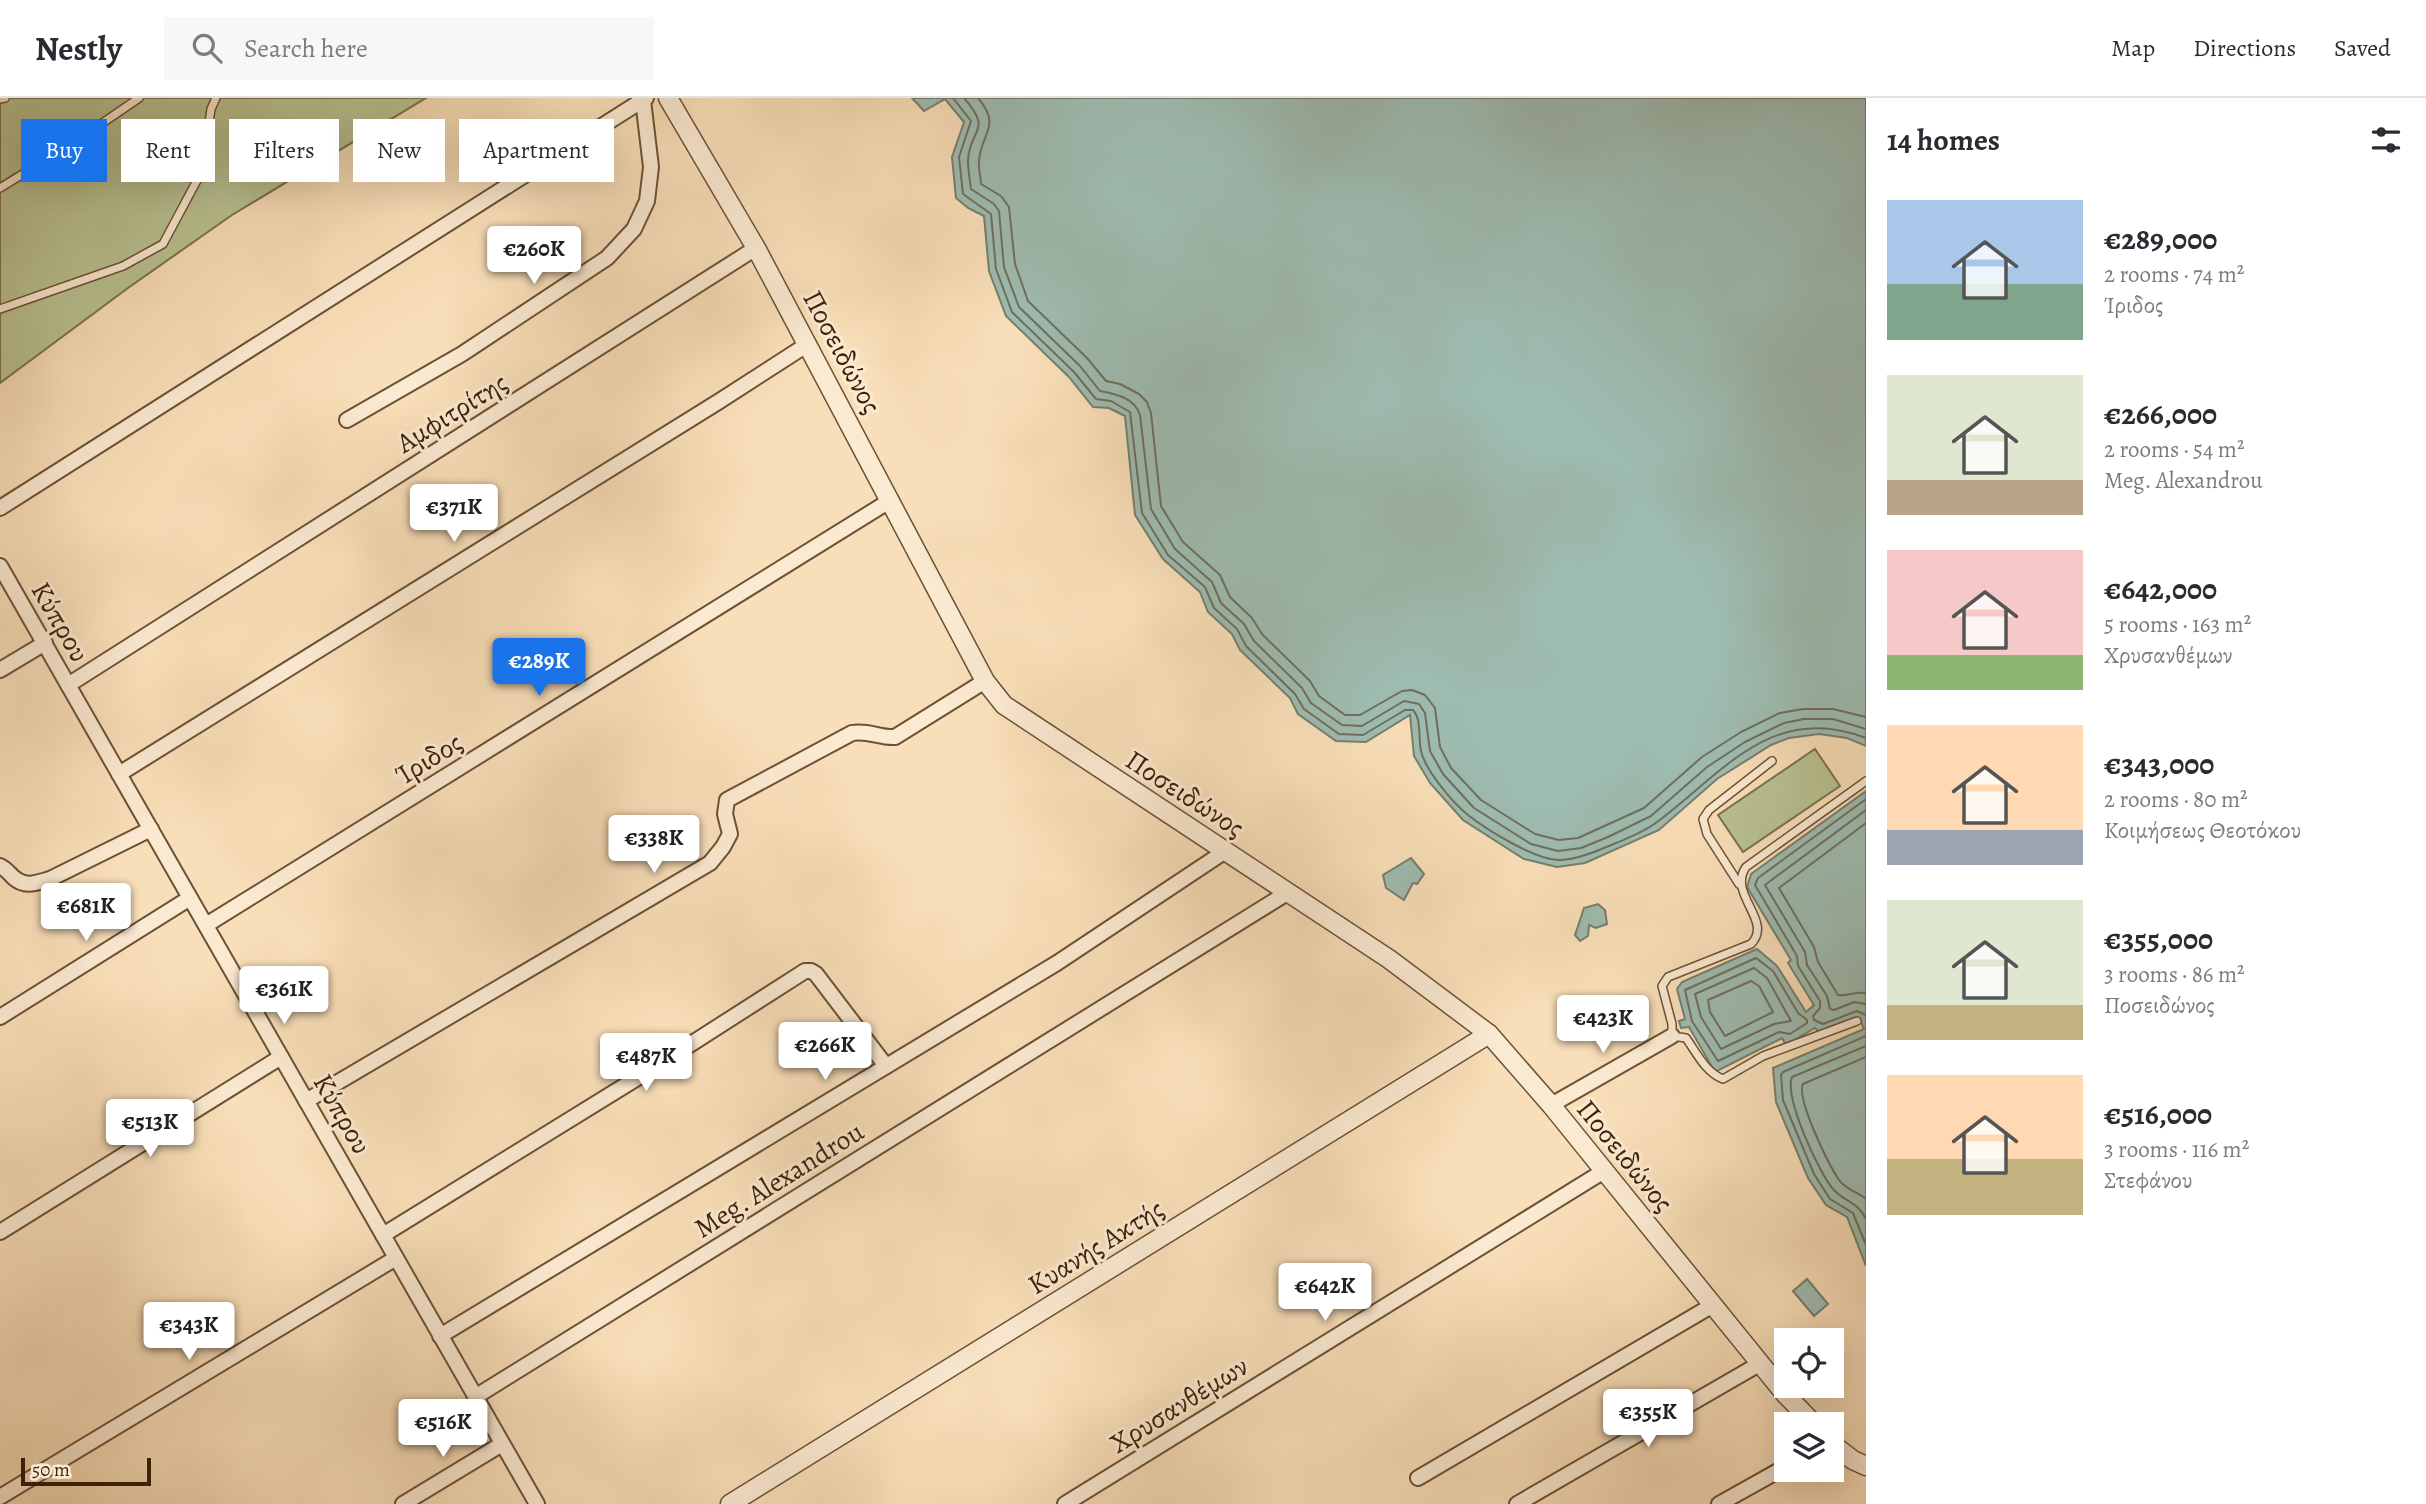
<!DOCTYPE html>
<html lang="en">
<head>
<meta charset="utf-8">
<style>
  body { margin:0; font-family:Alegreya,serif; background:#f7f7f7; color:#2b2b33; height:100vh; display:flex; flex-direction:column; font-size:26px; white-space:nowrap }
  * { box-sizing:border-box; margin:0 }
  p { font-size:23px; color:#7c7c81 }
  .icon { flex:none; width:38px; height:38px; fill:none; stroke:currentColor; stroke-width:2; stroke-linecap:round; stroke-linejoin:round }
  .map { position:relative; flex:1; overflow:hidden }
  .drawer { display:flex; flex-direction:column; background:#fff; width:560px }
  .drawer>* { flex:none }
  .hud { position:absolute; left:21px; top:21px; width:665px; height:63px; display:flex; gap:14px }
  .controls { position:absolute; left:1774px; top:1230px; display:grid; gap:14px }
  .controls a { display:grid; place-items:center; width:70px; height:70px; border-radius:0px; background:#fff; box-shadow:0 7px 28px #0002; font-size:35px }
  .scale { position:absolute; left:21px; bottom:18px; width:130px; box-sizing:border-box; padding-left:7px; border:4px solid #3d2207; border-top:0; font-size:19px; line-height:24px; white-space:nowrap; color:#3d2207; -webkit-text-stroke:5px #fbead2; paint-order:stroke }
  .price { position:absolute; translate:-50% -60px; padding:0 16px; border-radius:7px; background:#fff; color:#222; font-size:23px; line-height:46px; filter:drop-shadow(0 2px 4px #0008) }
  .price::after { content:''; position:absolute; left:50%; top:42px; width:21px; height:16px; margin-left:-10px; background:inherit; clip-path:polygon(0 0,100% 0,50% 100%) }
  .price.on { background:#1a73e8; color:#fff }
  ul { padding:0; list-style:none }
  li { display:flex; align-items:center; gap:21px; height:175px; padding:0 21px }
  li span { display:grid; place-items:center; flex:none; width:196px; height:140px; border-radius:0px; color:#555 }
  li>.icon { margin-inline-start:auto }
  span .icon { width:84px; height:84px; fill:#fffc; stroke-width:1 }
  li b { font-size:30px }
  h2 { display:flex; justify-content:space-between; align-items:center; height:84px; padding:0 21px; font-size:30px }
  .pill { padding:0 24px; border-radius:0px; background:#fff; box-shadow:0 7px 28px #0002; font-size:24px; line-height:63px }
  .pill.on { background:#1a73e8; color:#fff }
  header { display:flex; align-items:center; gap:42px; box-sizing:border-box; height:98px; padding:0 35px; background:#fff; border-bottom:2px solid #e1e1e2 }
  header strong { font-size:33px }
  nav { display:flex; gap:38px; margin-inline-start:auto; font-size:24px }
  .search { width:490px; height:63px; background:#f7f7f7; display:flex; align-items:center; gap:18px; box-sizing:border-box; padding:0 24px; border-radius:0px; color:#7c7c81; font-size:26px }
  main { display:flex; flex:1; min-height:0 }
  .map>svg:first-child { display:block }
  .green { fill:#b9c292; stroke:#7b724c; stroke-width:2 }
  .water { fill:#9ebcb1; stroke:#777e6d; stroke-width:2 }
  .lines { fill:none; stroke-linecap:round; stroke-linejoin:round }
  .shore { stroke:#6e6f5c; stroke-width:2 }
  .service-casing { stroke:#6c5134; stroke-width:10 }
  .minor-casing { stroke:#6c5134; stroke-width:18 }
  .tertiary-casing { stroke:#6c5134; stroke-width:21 }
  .service { stroke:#fbead2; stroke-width:7 }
  .minor { stroke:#fbead2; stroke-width:14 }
  .tertiary { stroke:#fbead2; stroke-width:18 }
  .labels { text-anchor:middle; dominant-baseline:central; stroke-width:6; stroke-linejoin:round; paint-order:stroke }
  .street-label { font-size:28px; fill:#3d2207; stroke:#fbead2 }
</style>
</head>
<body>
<header>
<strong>Nestly</strong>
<div class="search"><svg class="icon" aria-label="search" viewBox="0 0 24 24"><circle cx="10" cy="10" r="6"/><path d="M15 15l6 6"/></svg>Search here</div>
<nav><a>Map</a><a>Directions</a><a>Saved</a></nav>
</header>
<main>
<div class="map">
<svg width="1866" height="1406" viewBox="0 0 1866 1406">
  <rect width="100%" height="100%" fill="#f9dfb9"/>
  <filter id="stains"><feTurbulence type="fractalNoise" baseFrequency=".00286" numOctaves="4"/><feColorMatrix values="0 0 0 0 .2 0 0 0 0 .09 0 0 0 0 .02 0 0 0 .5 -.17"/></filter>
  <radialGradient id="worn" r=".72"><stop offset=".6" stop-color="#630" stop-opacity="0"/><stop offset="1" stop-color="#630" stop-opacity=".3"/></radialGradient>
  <g class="green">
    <polygon points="0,0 426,0 232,117 128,190 0,285"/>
    <polygon points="1815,651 1840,688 1743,754 1718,717"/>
  </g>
  <g class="water">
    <polygon points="912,0 1866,0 1866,648 1847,640 1819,636 1789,640 1771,647 1717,681 1659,732 1585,765 1557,769 1524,761 1463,722 1430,685 1414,658 1410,617 1366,644 1336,643 1298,616 1290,600 1240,552 1232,536 1208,514 1200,494 1163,461 1135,417 1125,318 1109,310 1093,309 1069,279 1006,218 989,173 984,118 968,110 956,100 952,59 964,24 945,1 924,13"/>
    <polygon points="1866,693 1866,1168 1847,1119 1826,1107 1808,1080 1776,1004 1773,970 1864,931 1859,920 1820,935 1815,930 1786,947 1782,940 1715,974 1689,929 1681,930 1679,923 1685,921 1677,891 1682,884 1757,851 1777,868 1806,914 1814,907 1788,865 1791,862 1747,789 1751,776"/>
    <polygon points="1411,760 1424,776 1417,786 1413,785 1404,802 1386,790 1383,777"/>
    <polygon points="1598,806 1605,812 1607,826 1596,830 1589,827 1588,838 1580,843 1575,837 1584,810"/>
    <polygon points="1807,1181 1828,1206 1814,1218 1793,1193"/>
  </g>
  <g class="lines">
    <g class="shore">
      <path d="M953 0 971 23 959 59 963 96 991 116 996 171 1012 214 1074 274 1096 301 1111 303 1130 314 1142 415 1168 457 1205 489 1214 510 1237 531 1246 548 1295 596 1304 611 1339 636 1363 637 1405 612H1413C1422 622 1418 640 1421 653 1425 672 1453 705 1468 717 1487 732 1534 761 1558 762 1574 762 1590 756 1604 750 1621 743 1643 735 1657 724 1724 674 1772 604 1866 640"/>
      <path d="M964 0C994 34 969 30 968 63 968 72 970 82 971 91L994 106 999 113 1004 169 1019 209 1080 268 1100 293C1116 296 1135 300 1140 317L1151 411 1175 451 1212 484 1221 505 1244 526 1254 543 1302 590 1311 605 1342 627 1362 628 1404 603 1419 606 1425 615 1430 653 1443 676 1474 710 1531 746 1558 753 1581 750 1608 739 1651 718 1707 669 1745 644 1784 625 1804 621H1833L1866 631"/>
      <path d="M978 0C1002 28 981 35 979 63 978 70 981 79 981 86L1001 98 1009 109 1015 166 1028 203 1087 260 1106 283 1120 286 1139 296 1147 304 1151 315 1161 408 1183 444 1220 477 1230 499 1252 520 1262 536 1310 583 1319 598 1345 617H1360L1402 593 1412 592 1425 597 1435 610 1440 649 1451 670 1481 702 1535 736 1559 742 1578 740 1644 710 1702 659 1741 634 1780 615 1803 611H1833L1866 619"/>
      <polyline points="1866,701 1758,780 1755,787 1797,858 1798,868 1820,903 1820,910 1813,918 1814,922 1823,926 1857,913 1866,917"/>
      <polyline points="1866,712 1765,787 1805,854 1807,867 1827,898 1830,911 1834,912 1854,904 1866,906"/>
      <path d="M1866 725 1779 790 1814 849 1818 864 1838 897C1846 899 1856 893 1866 895"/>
      <polygon points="1756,860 1773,873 1798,915 1807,922 1807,925 1790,936 1779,934 1718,963 1692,923 1685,892"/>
      <polygon points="1754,870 1767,880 1791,923 1774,926 1721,951 1701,919 1695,896"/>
      <polygon points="1751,883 1759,888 1773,914 1725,938 1710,914 1708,902"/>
      <polyline points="1866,938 1783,974 1781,977 1783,1002 1814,1076 1830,1101 1853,1115 1866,1147"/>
      <path d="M1866 948 1792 979C1784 999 1819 1076 1834 1092 1846 1105 1857 1103 1866 1121"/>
      <path d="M1866 959 1803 986C1796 1001 1829 1067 1839 1082 1846 1092 1858 1094 1866 1101"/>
    </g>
    <g class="service-casing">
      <g id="service">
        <polyline points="0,1 5,0"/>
        <polyline points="0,90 76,43 139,0"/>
        <polyline points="0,211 123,168 163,146 202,73 211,11 216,0"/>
        <polyline points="1739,786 1707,736 1703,721 1709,712 1772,663"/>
        <path d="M1857 923 1763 958 1723 981C1706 975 1696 954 1686 940L1672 938V926L1662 888 1668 879 1751 846C1774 823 1727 796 1746 769L1866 683"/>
      </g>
    </g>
    <g class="minor-casing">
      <g id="minor">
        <polyline points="347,322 462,256 607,160 634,131 647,103 651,69 643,2"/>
        <polyline points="0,410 646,0"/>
        <polyline points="0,468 537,1406"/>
        <polyline points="0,572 45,545"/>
        <polyline points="68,587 756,150"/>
        <polyline points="119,676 718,304 808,246"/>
        <path d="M0 768C6 771 8 774 13 779 25 790 36 785 50 781L151 731"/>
        <polyline points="206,827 891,402"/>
        <polyline points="0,919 190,800"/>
        <path d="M306 1003 710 765 723 749 730 736 725 716 727 702 852 635C868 632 880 640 895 639L985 583"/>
        <polyline points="1551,1007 1672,938"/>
        <polyline points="0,1134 281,959"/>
        <polyline points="383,1137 655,969 805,873 811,873 816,876 886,968"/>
        <polyline points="440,1238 1057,865 1224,754"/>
        <polyline points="475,1299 1287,795"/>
        <polyline points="1418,1380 1713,1207"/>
        <polyline points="0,1399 396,1160"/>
        <polyline points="403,1406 502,1346"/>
        <polyline points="1065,1406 1604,1073"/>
        <polyline points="1517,1406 1761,1265"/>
        <polyline points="1719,1406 1787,1368"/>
      </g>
    </g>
    <g class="tertiary-casing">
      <g id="tertiary">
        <polyline points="668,0 756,150 985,583 1004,607 1389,861 1489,936 1551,1007 1785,1296 1814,1326"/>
        <polyline points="1832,1346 1853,1362 1866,1368"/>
        <polyline points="730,1406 1489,936"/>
      </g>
    </g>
    <use href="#service" class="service"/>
    <use href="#minor" class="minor"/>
    <use href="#tertiary" class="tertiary"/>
  </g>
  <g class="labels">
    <g class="street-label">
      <text transform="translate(842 254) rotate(62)">Ποσειδώνος</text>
      <text transform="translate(452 315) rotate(-32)">Αμφιτρίτης</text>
      <text transform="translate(60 524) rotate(60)">Κύπρου</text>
      <text transform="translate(429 661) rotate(-32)">Ίριδος</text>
      <text transform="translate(1185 696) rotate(33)">Ποσειδώνος</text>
      <text transform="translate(342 1016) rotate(60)">Κύπρου</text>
      <text transform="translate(1625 1058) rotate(51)">Ποσειδώνος</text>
      <text transform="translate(779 1082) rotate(-32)">Meg. Alexandrou</text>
      <text transform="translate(1096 1149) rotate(-32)">Κυανής Ακτής</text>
      <text transform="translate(1179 1307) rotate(-32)">Χρυσανθέμων</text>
    </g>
  </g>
  <rect width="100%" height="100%" filter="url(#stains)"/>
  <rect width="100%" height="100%" fill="url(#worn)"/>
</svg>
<div class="controls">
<a><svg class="icon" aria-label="locate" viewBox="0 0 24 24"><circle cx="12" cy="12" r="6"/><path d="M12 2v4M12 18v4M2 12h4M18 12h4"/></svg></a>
<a><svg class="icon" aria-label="layers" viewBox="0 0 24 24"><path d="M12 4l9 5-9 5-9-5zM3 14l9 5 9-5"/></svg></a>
</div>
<div class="scale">50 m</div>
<b class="price" style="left:534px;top:188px">€260K</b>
<b class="price" style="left:454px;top:446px">€371K</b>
<b class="price on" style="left:539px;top:600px">€289K</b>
<b class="price" style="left:654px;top:777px">€338K</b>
<b class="price" style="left:86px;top:845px">€681K</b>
<b class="price" style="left:284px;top:928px">€361K</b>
<b class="price" style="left:1603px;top:957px">€423K</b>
<b class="price" style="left:825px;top:984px">€266K</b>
<b class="price" style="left:646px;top:995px">€487K</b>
<b class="price" style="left:150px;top:1061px">€513K</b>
<b class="price" style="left:1325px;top:1225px">€642K</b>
<b class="price" style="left:189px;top:1264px">€343K</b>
<b class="price" style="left:1648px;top:1351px">€355K</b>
<b class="price" style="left:443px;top:1361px">€516K</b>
<div class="hud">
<a class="pill on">Buy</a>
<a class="pill">Rent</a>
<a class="pill">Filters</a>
<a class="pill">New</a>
<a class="pill">Apartment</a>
</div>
</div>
<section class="drawer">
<h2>14 homes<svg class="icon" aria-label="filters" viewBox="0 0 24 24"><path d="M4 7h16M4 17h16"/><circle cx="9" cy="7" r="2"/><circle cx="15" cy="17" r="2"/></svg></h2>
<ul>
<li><span style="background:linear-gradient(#a9c7e8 60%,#7fa58c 0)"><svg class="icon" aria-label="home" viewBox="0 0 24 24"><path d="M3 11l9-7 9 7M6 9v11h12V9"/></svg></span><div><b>€289,000</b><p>2 rooms · 74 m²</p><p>Ίριδος</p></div></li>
<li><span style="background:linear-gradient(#dfe7d0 75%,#b9a48a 0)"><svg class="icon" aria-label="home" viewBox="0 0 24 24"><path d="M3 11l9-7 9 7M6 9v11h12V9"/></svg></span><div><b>€266,000</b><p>2 rooms · 54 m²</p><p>Meg. Alexandrou</p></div></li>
<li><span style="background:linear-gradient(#f6c9c9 75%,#8fb573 0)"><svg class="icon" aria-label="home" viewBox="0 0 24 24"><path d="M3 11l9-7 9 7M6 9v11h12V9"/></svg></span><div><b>€642,000</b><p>5 rooms · 163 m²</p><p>Χρυσανθέμων</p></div></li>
<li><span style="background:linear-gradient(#ffd9b3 75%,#9aa5b1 0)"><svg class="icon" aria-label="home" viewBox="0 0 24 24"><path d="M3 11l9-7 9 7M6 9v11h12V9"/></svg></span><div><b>€343,000</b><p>2 rooms · 80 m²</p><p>Κοιμήσεως Θεοτόκου</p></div></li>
<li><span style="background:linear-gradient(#dfe7d0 75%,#c2b280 0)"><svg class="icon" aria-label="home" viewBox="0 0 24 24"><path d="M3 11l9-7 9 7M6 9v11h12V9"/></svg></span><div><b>€355,000</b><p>3 rooms · 86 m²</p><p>Ποσειδώνος</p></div></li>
<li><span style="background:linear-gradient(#ffd9b3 60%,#c2b280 0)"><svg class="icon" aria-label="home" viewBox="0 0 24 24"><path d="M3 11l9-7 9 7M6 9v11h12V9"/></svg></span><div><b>€516,000</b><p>3 rooms · 116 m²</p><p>Στεφάνου</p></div></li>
</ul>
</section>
</main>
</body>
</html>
